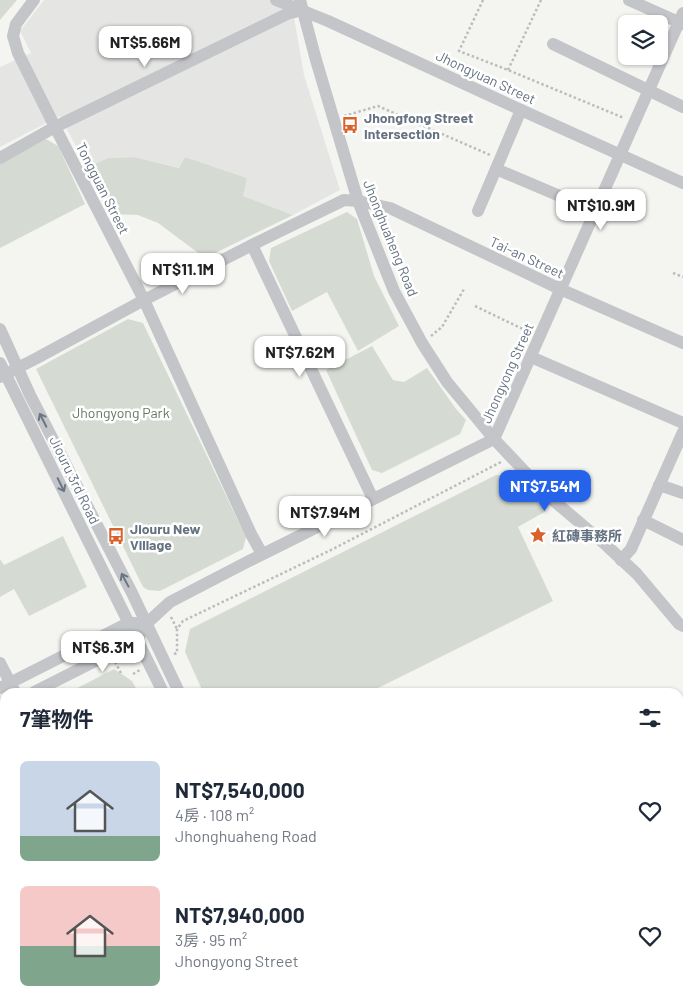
<!DOCTYPE html>
<html lang="zh-TW">
<head>
<meta charset="utf-8">
<style>
  body { margin:0; font-family:Barlow,"Noto Sans TC",sans-serif; background:#f6f6f7; color:#1f2937; height:100vh; display:flex; flex-direction:column; font-size:19px; white-space:nowrap }
  * { box-sizing:border-box; margin:0 }
  p { font-size:16px; color:#747a83 }
  .icon { flex:none; width:28px; height:28px; fill:none; stroke:currentColor; stroke-width:2; stroke-linecap:round; stroke-linejoin:round }
  .map { position:relative; flex:1; overflow:hidden }
  .sheet { position:absolute; left:0px; top:688px; width:684px; height:321px; display:flex; flex-direction:column; background:#fff; border-radius:15px 15px 0 0; box-shadow:0 1px 4px #0004 }
  .sheet>* { flex:none }
  .buttons { position:absolute; left:618px; top:15px; display:grid; gap:10px }
  .buttons a { display:grid; place-items:center; width:50px; height:50px; border-radius:8px; background:#fff; box-shadow:0 1px 4px #0004; font-size:25px }
  .price { position:absolute; translate:-50% -42px; padding:0 11px; border-radius:10px; background:#fff; color:#222; font-size:16px; line-height:32px; filter:drop-shadow(0 1px 2px #0008) }
  .price::after { content:''; position:absolute; left:50%; top:30px; width:15px; height:11px; margin-left:-8px; background:inherit; clip-path:polygon(0 0,100% 0,50% 100%) }
  .price.current { background:#2563eb; color:#fff }
  ul { padding:0; list-style:none }
  li { display:flex; align-items:center; gap:15px; height:125px; padding:0 20px }
  li span { display:grid; place-items:center; flex:none; width:140px; height:100px; border-radius:8px; color:#555 }
  li>.icon { margin-inline-start:auto }
  span .icon { width:60px; height:60px; fill:#fffc; stroke-width:1 }
  li b { font-size:21px }
  h2 { display:flex; justify-content:space-between; align-items:center; height:60px; padding:0 20px; font-size:21px }
  .map>svg:first-child { display:block }
  .built { fill:#e5e6e4 }
  .green { fill:#d5dbd2 }
  .lines { fill:none; stroke-linecap:round; stroke-linejoin:round }
  .path { stroke:#babcbe; stroke-width:2.5; stroke-dasharray:2.5 2.5; stroke-linecap:butt }
  .minor { stroke:#c3c5c9; stroke-width:12 }
  .oneway { stroke:#6a7685 }
  .labels { text-anchor:middle; dominant-baseline:central; stroke-width:5; stroke-linejoin:round; paint-order:stroke }
  .street-label { font-size:14px; fill:#657281; stroke:#fff }
  .poi-label { font-size:14px; font-weight:bold; fill:#657281; stroke:#fff; text-anchor:start }
  .park-label { font-size:14px; fill:#667863; stroke:#fff }
</style>
</head>
<body>
<div class="map">
<svg width="683" height="1008" viewBox="0 0 683 1008">
  <rect width="100%" height="100%" fill="#f4f5f1"/>
  <polygon class="built" points="44,0 291,0 304,75 340,190 293,215 242,196 247,178 185,157 180,168 134,157 108,158 87,167 60,116 0,147 0,67 31,53 20,31"/>
  <g class="green">
    <polygon points="0,0 17,0 0,20"/>
    <polygon points="46,139 58,146 85,204 0,248 0,163"/>
    <polygon points="134,157 179,168 185,157 247,178 243,196 293,215 205,258 158,223 138,215 109,214 87,167 108,158"/>
    <polygon points="347,212 357,219 374,276 399,326 358,351 327,292 292,311 269,261 271,248"/>
    <polygon points="128,319 143,323 246,537 243,549 160,591 148,590 143,587 36,369"/>
    <polygon points="372,346 393,380 404,382 427,368 456,409 466,420 460,434 382,473 372,470 326,370"/>
    <polygon points="496,475 515,477 546,511 518,527 553,601 370,692 203,692 185,652 190,629"/>
    <polygon points="63,536 87,587 29,616 14,589 0,597 0,559 4,565"/>
    <polygon points="114,669 132,681 138,692 70,692"/>
    <polygon points="0,917 5,926 5,1004 46,1004 48,1008 0,1008"/>
    <polygon points="117,1004 165,1004 168,1008 119,1008"/>
  </g>
  <g class="lines">
    <g class="path">
      <polyline points="483,0 459,51 508,70 624,118"/>
      <polyline points="508,70 541,0"/>
      <polyline points="344,116 378,106 490,155"/>
      <polyline points="673,273 683,277"/>
      <polyline points="475,306 529,332"/>
      <polyline points="431,336 442,327 464,289"/>
      <polyline points="171,617 177,629"/>
      <polyline points="174,654 177,653 177,629 183,621 331,550 501,462"/>
      <polyline points="115,662 122,675"/>
      <polyline points="133,674 140,670"/>
      <polyline points="0,935 5,945"/>
    </g>
    <g class="minor">
      <polyline points="34,0 16,24 13,36 18,53 55,127 144,300 251,534 262,554"/>
      <polyline points="276,0 328,21 521,110 683,183"/>
      <polyline points="300,0 316,60 358,201 394,291 422,343 447,382 494,439 547,495 606,545 637,574 679,624 683,626"/>
      <polyline points="629,0 683,24"/>
      <polyline points="553,44 683,107"/>
      <polyline points="0,158 55,127 287,14 302,10"/>
      <polyline points="496,169 595,211"/>
      <polyline points="478,211 521,110"/>
      <polyline points="252,245 373,499"/>
      <polyline points="0,329 30,395 132,593 179,692"/>
      <polyline points="531,357 683,423"/>
      <polyline points="0,363 163,692"/>
      <polyline points="0,377 37,358 144,300 260,241 344,200 358,201 390,208 560,289 683,343"/>
      <polyline points="659,485 683,493"/>
      <polyline points="643,520 683,540"/>
      <polyline points="621,560 631,549 683,432"/>
      <polyline points="0,663 15,692"/>
      <polyline points="0,688 128,623 136,623"/>
      <polyline points="34,692 137,640 146,624 170,602 247,562 494,439 683,13"/>
      <polyline points="0,709 5,707"/>
      <polyline points="0,914 5,924"/>
      <polyline points="46,1004 48,1008"/>
      <polyline points="174,1004 176,1008"/>
      <polyline points="316,1004 318,1008"/>
      <polyline points="327,1008 335,1004"/>
    </g>
  </g>
  <defs><path id="oneway-shaft" d="M-6 0H5M1.5-3L5.5 0L1.5 3" fill="none" stroke-width="1.6" stroke-linecap="round" stroke-linejoin="round" transform="scale(1.25)"/></defs>
  <g class="oneway">
    <use href="#oneway-shaft" transform="translate(43 420) rotate(-117)"/>
    <use href="#oneway-shaft" transform="translate(61 485) rotate(64)"/>
    <use href="#oneway-shaft" transform="translate(125 580) rotate(-118)"/>
  </g>
  <defs>
    <g id="bus-bare" transform="scale(1.35)"><path d="M-5-6H5V4H4V6H2V4H-2V6H-4V4H-5ZM-3.5-4V0h7V-4ZM-3.5 1.2v1.5H-2V1.2ZM2 1.2v1.5H3.5V1.2Z" fill="#da612b" stroke="#fff" stroke-width="2.5" paint-order="stroke"/></g>
    <g id="sight-bare" transform="scale(1.35)"><path d="M0-6L1.8-2.2L6-1.7L2.9 1.2L3.7 5.4L0 3.3L-3.7 5.4L-2.9 1.2L-6-1.7L-1.8-2.2Z" fill="#da612b" stroke="#fff" stroke-width="2.5" paint-order="stroke"/></g>
  </defs>
  <g fill-rule="evenodd">
    <use href="#bus-bare" x="350" y="125"/>
    <use href="#sight-bare" x="538" y="535"/>
    <use href="#bus-bare" x="116" y="536"/>
  </g>
  <g class="labels">
    <g class="street-label">
      <text transform="translate(486 77) rotate(25)">Jhongyuan Street</text>
      <text transform="translate(103 188) rotate(63)">Tongguan Street</text>
      <text transform="translate(391 238) rotate(68)">Jhonghuaheng Road</text>
      <text transform="translate(527 257) rotate(25)">Tai-an Street</text>
      <text transform="translate(507 373) rotate(-66)">Jhongyong Street</text>
      <text transform="translate(75 480) rotate(64)">Jiouru 3rd Road</text>
    </g>
    <g class="poi-label">
      <text x="364" y="117">Jhongfong Street<tspan x="364" dy="16">Intersection</tspan></text>
      <text x="130" y="528">Jiouru New<tspan x="130" dy="16">Village</tspan></text>
      <text x="552" y="535">紅磚事務所</text>
    </g>
    <g class="park-label">
      <text x="121" y="412">Jhongyong Park</text>
    </g>
  </g>
</svg>
<div class="buttons">
<a><svg class="icon" aria-label="layers" viewBox="0 0 24 24"><path d="M12 4l9 5-9 5-9-5zM3 14l9 5 9-5"/></svg></a>
</div>
<b class="price" style="left:145px;top:68px">NT$5.66M</b>
<b class="price" style="left:601px;top:231px">NT$10.9M</b>
<b class="price" style="left:183px;top:295px">NT$11.1M</b>
<b class="price" style="left:300px;top:378px">NT$7.62M</b>
<b class="price current" style="left:545px;top:512px">NT$7.54M</b>
<b class="price" style="left:325px;top:538px">NT$7.94M</b>
<b class="price" style="left:103px;top:673px">NT$6.3M</b>
<section class="sheet">
<h2>7筆物件<svg class="icon" aria-label="filters" viewBox="0 0 24 24"><path d="M4 7h16M4 17h16"/><circle cx="9" cy="7" r="2"/><circle cx="15" cy="17" r="2"/></svg></h2>
<ul>
<li><span style="background:linear-gradient(#c9d6e8 75%,#7fa58c 0)"><svg class="icon" aria-label="home" viewBox="0 0 24 24"><path d="M3 11l9-7 9 7M6 9v11h12V9"/></svg></span><div><b>NT$7,540,000</b><p>4房 · 108 m²</p><p>Jhonghuaheng Road</p></div><svg class="icon" aria-label="heart" viewBox="0 0 24 24"><path d="M12 20l-8-8c-3-5 5-10 8-4 3-6 11-1 8 4z"/></svg></li>
<li><span style="background:linear-gradient(#f6c9c9 60%,#7fa58c 0)"><svg class="icon" aria-label="home" viewBox="0 0 24 24"><path d="M3 11l9-7 9 7M6 9v11h12V9"/></svg></span><div><b>NT$7,940,000</b><p>3房 · 95 m²</p><p>Jhongyong Street</p></div><svg class="icon" aria-label="heart" viewBox="0 0 24 24"><path d="M12 20l-8-8c-3-5 5-10 8-4 3-6 11-1 8 4z"/></svg></li>
</ul>
</section>
</div>
</body>
</html>
